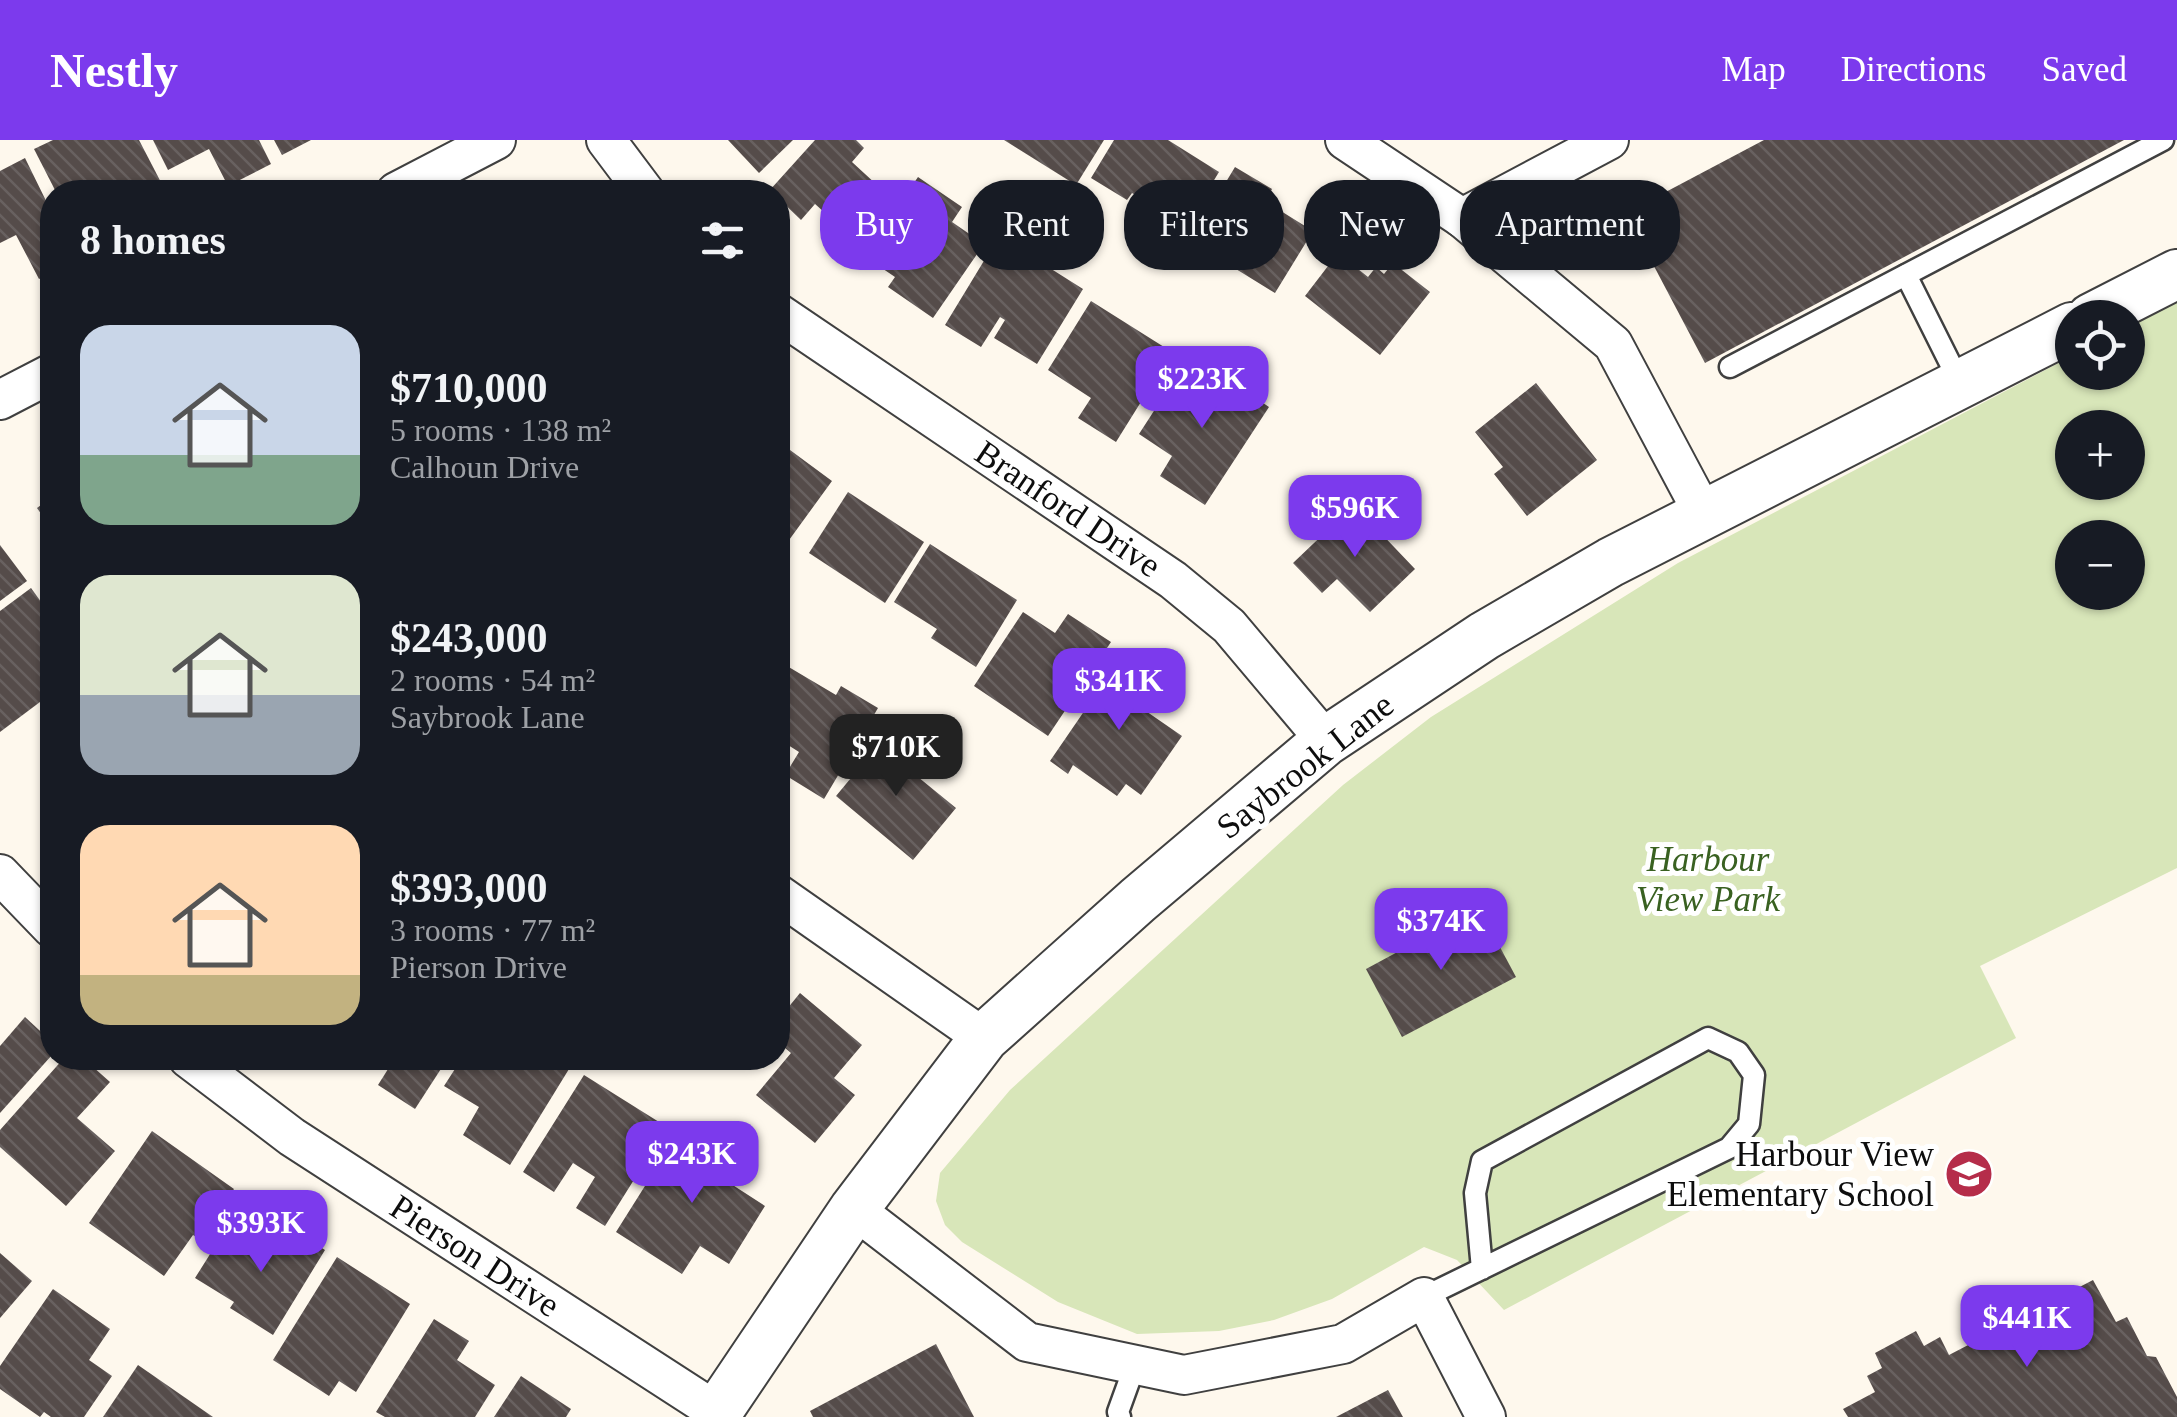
<!DOCTYPE html>
<html lang="en">
<head>
<meta charset="utf-8">
<style>
  body { margin:0; font-family:Georgia,serif; background:#20242c; color:#f1f3f6; height:100vh; display:flex; flex-direction:column; font-size:38px; white-space:nowrap }
  * { box-sizing:border-box; margin:0 }
  p { font-size:32px; color:#9ea1a6 }
  .icon { flex:none; width:55px; height:55px; fill:none; stroke:currentColor; stroke-width:2; stroke-linecap:round; stroke-linejoin:round }
  .map { position:relative; flex:1; overflow:hidden }
  .drawer { position:absolute; left:40px; top:40px; width:750px; height:890px; display:flex; flex-direction:column; background:#171b24; border-radius:40px; box-shadow:0 2px 8px #0004 }
  .drawer>* { flex:none }
  .top-card { position:absolute; left:820px; top:40px; width:950px; height:90px; display:flex; gap:20px }
  .controls { position:absolute; left:2055px; top:160px; display:grid; gap:20px }
  .controls a { display:grid; place-items:center; width:90px; height:90px; border-radius:50%; background:#171b24; box-shadow:0 2px 8px #0004; font-size:50px }
  .price { position:absolute; translate:-50% -85px; padding:0 22px; border-radius:20px; background:#7c3aed; color:#fff; font-size:32px; line-height:65px; filter:drop-shadow(0 2px 5px #0008) }
  .price::after { content:''; position:absolute; left:50%; top:60px; width:30px; height:22px; margin-left:-15px; background:inherit; clip-path:polygon(0 0,100% 0,50% 100%) }
  .price.active { background:#222; color:#fff }
  ul { padding:0; list-style:none }
  li { display:flex; align-items:center; gap:30px; height:250px; padding:0 40px }
  li span { display:grid; place-items:center; flex:none; width:280px; height:200px; border-radius:30px; color:#555 }
  li>.icon { margin-inline-start:auto }
  span .icon { width:120px; height:120px; fill:#fffc; stroke-width:1 }
  li b { font-size:42px }
  h2 { display:flex; justify-content:space-between; align-items:center; height:120px; padding:0 40px; font-size:42px }
  .pill { padding:0 35px; border-radius:40px; background:#171b24; box-shadow:0 2px 8px #0004; font-size:35px; line-height:90px }
  .pill.active { background:#7c3aed; color:#fff }
  header { display:flex; align-items:center; gap:60px; box-sizing:border-box; height:140px; padding:0 50px; background:#7c3aed; color:#fff }
  header strong { font-size:48px }
  nav { display:flex; gap:55px; margin-inline-start:auto; font-size:35px }
  .map>svg:first-child { display:block }
  .park { fill:#d8e6b9; fill-rule:evenodd }
  .building { fill:url(#building-back-hatch) }
  .lines { fill:none; stroke-linecap:round; stroke-linejoin:round }
  .service-casing { stroke:#404040; stroke-width:25 }
  .minor-casing { stroke:#404040; stroke-width:42 }
  .tertiary-casing { stroke:#404040; stroke-width:52 }
  .service { stroke:#fff; stroke-width:20 }
  .minor { stroke:#fff; stroke-width:38 }
  .tertiary { stroke:#fff; stroke-width:48 }
  .labels { text-anchor:middle; dominant-baseline:central; stroke-width:10; stroke-linejoin:round; paint-order:stroke }
  .street-label { font-size:35px; fill:#0d0d0d; stroke:#fff }
  .park-label { font-size:35px; font-style:italic; fill:#396121; stroke:#fff }
  .poi-label { font-size:35px; fill:#0d0d0d; stroke:#fff; text-anchor:end }
</style>
</head>
<body>
<header>
<strong>Nestly</strong>
<nav><a>Map</a><a>Directions</a><a>Saved</a></nav>
</header>
<div class="map">
<svg width="2177" height="1277" viewBox="0 0 2177 1277">
  <defs>
    <pattern id="building-back-hatch" width="6" height="6" patternUnits="userSpaceOnUse" patternTransform="scale(2.5)"><rect width="6" height="6" fill="#554c4a"/><path d="M-1 5l2 2M0 0l6 6M5-1l2 2" fill="none" stroke="#686160"/></pattern>
  </defs>
  <rect width="100%" height="100%" fill="#fef8ed"/>
  <path class="park" d="M2177 161V728L1980 826 2016 898 1504 1170 1457 1120 1424 1107 1332 1159 1274 1180 1219 1191 1137 1194 1058 1162 962 1102 945 1085 936 1061 940 1033 1010 950 1343 645 1431 577 1678 423 2072 216V232H2128V187ZM2072 288H2128V342H2072ZM2072 398H2128V452H2072Z"/>
  <g class="building">
    <polygon points="53,0 139,0 166,52 56,52 34,9"/>
    <polygon points="153,0 259,0 271,24 228,46 209,9 168,30"/>
    <polygon points="274,0 311,0 282,15"/>
    <polygon points="728,0 793,0 759,33"/>
    <polygon points="815,0 856,0 864,8 852,22 890,57 853,98 815,64 801,80 778,58 778,52 769,51"/>
    <polygon points="1004,0 1104,0 1076,45"/>
    <polygon points="1114,0 1168,0 1219,32 1186,86 1132,53 1127,60 1091,38"/>
    <polygon points="1764,0 2124,0 1705,223 1626,73"/>
    <polygon points="25,18 52,73 52,132 39,139 16,95 0,103 0,31"/>
    <polygon points="1235,27 1272,49 1265,61 1313,91 1275,153 1202,108 1206,103 1194,95"/>
    <polygon points="918,37 962,67 952,82 984,104 933,178 888,147 895,137 864,116"/>
    <polygon points="999,96 1083,149 1037,224 994,198 1005,180 1000,177 981,207 945,185"/>
    <polygon points="1338,113 1368,137 1376,127 1384,134 1393,123 1430,152 1380,215 1305,156"/>
    <polygon points="1091,161 1172,212 1116,302 1078,278 1091,258 1048,230"/>
    <polygon points="1183,226 1221,252 1229,240 1269,267 1205,365 1160,336 1172,316 1139,294"/>
    <polygon points="1536,243 1597,320 1527,376 1494,334 1503,327 1475,292"/>
    <polygon points="778,308 786,315 790,310 832,341 784,407 778,402"/>
    <polygon points="848,352 924,402 885,463 809,413"/>
    <polygon points="52,357 52,389 37,368"/>
    <polygon points="1354,365 1415,429 1370,472 1337,439 1322,453 1293,423"/>
    <polygon points="930,404 1017,460 976,527 931,498 937,489 894,462"/>
    <polygon points="0,405 27,441 0,461"/>
    <polygon points="31,448 52,477 52,553 0,592 0,471"/>
    <polygon points="1023,472 1055,493 1068,474 1111,502 1048,596 974,546"/>
    <polygon points="1124,513 1160,538 1140,567 1182,596 1141,655 1126,644 1117,656 1073,625 1068,634 1050,621"/>
    <polygon points="787,526 836,555 841,546 878,568 824,659 785,635 799,612 788,605 778,622 778,541"/>
    <polygon points="885,597 924,629 918,637 956,668 913,720 836,656"/>
    <polygon points="1479,768 1516,837 1402,897 1366,829"/>
    <polygon points="800,853 862,905 834,938 855,955 815,1003 756,955 791,913 778,902 778,880"/>
    <polygon points="25,877 52,902 52,915 0,973 0,906"/>
    <polygon points="64,918 83,918 110,942 77,978 115,1011 66,1066 0,1007 0,990"/>
    <polygon points="395,918 448,918 415,969 378,945"/>
    <polygon points="462,918 550,918 569,929 510,1025 463,995 479,967 444,946"/>
    <polygon points="584,935 667,987 605,1086 576,1068 595,1037 573,1023 554,1052 523,1032"/>
    <polygon points="686,986 742,1021 728,1042 765,1066 729,1124 700,1106 682,1134 616,1092 655,1030 670,1039 679,1024 667,1016"/>
    <polygon points="152,991 234,1049 200,1099 193,1095 164,1136 89,1083"/>
    <polygon points="284,1084 325,1110 273,1195 230,1168 234,1162 195,1138 224,1092 264,1117"/>
    <polygon points="0,1113 32,1141 0,1178"/>
    <polygon points="337,1117 410,1164 356,1252 339,1241 329,1256 273,1220"/>
    <polygon points="2093,1140 2116,1182 2127,1177 2147,1216 2156,1217 2177,1257 2177,1277 1848,1277 1843,1269 1875,1252 1867,1236 1882,1228 1875,1213 1916,1191 1924,1206 1940,1197 1949,1215"/>
    <polygon points="53,1149 110,1189 89,1220 112,1236 84,1277 51,1277 44,1272 40,1277 0,1249 0,1226"/>
    <polygon points="434,1179 469,1201 457,1220 495,1245 475,1277 385,1277 376,1272"/>
    <polygon points="936,1204 974,1277 813,1277 810,1271"/>
    <polygon points="138,1225 213,1277 103,1277"/>
    <polygon points="521,1236 571,1269 566,1277 494,1277"/>
    <polygon points="1388,1250 1403,1277 1336,1277"/>
  </g>
  <g class="lines">
    <g class="service-casing">
      <g id="service">
        <polyline points="1906,135 1960,243"/>
        <polyline points="1730,227 2163,0"/>
        <polyline points="1424,1157 1729,1008 1749,984 1754,935 1738,912 1708,898 1482,1021 1475,1053 1482,1129"/>
        <polyline points="1120,1277 1118,1272 1135,1225"/>
      </g>
    </g>
    <g class="minor-casing">
      <g id="minor">
        <polyline points="606,0 645,52"/>
        <polyline points="1345,0 1462,78 1613,204 1703,373"/>
        <polyline points="396,52 496,0"/>
        <polyline points="1462,78 1609,0"/>
        <polyline points="778,173 1173,440 1229,486 1326,601"/>
        <polyline points="0,260 52,233"/>
        <polyline points="0,734 52,788"/>
        <polyline points="778,754 984,898"/>
        <polyline points="188,918 292,997 717,1272"/>
        <polyline points="854,1069 1027,1202 1184,1235 1343,1204 1424,1157 1486,1277"/>
      </g>
    </g>
    <g class="tertiary-casing">
      <g id="tertiary">
        <polyline points="2091,178 2177,134"/>
        <polyline points="714,1277 854,1069 984,898 1138,760 1326,601 1484,496 1611,422 2072,187"/>
      </g>
    </g>
    <use href="#service" class="service"/>
    <use href="#minor" class="minor"/>
    <use href="#tertiary" class="tertiary"/>
  </g>
  <defs>
    <g id="school-disc" transform="scale(2.5)"><circle r="9.5" fill="#b52d4a" stroke="#fff"/><path d="M0-5L7-2L0 1L-7-2ZM-4 1L0 2.5L4 1V4Q0 6-4 4Z" fill="#fff"/></g>
  </defs>
  <g fill-rule="evenodd">
    <use href="#school-disc" x="1969" y="1034"/>
  </g>
  <g class="labels">
    <g class="street-label">
      <text transform="translate(1068 369) rotate(34)">Branford Drive</text>
      <text transform="translate(1305 626) rotate(-38)">Saybrook Lane</text>
      <text transform="translate(475 1116) rotate(33)">Pierson Drive</text>
    </g>
    <g class="park-label">
      <text x="1708" y="719">Harbour<tspan x="1708" dy="40">View Park</tspan></text>
    </g>
    <g class="poi-label">
      <text x="1934" y="1014">Harbour View<tspan x="1934" dy="40">Elementary School</tspan></text>
    </g>
  </g>
</svg>
<div class="controls">
<a><svg class="icon" aria-label="locate" viewBox="0 0 24 24"><circle cx="12" cy="12" r="6"/><path d="M12 2v4M12 18v4M2 12h4M18 12h4"/></svg></a>
<a>+</a>
<a>−</a>
</div>
<b class="price" style="left:1202px;top:291px">$223K</b>
<b class="price" style="left:1355px;top:420px">$596K</b>
<b class="price" style="left:1119px;top:593px">$341K</b>
<b class="price active" style="left:896px;top:659px">$710K</b>
<b class="price" style="left:1441px;top:833px">$374K</b>
<b class="price" style="left:692px;top:1066px">$243K</b>
<b class="price" style="left:261px;top:1135px">$393K</b>
<b class="price" style="left:2027px;top:1230px">$441K</b>
<div class="top-card">
<a class="pill active">Buy</a>
<a class="pill">Rent</a>
<a class="pill">Filters</a>
<a class="pill">New</a>
<a class="pill">Apartment</a>
</div>
<section class="drawer">
<h2>8 homes<svg class="icon" aria-label="filters" viewBox="0 0 24 24"><path d="M4 7h16M4 17h16"/><circle cx="9" cy="7" r="2"/><circle cx="15" cy="17" r="2"/></svg></h2>
<ul>
<li><span style="background:linear-gradient(#c9d6e8 65%,#7fa58c 0)"><svg class="icon" aria-label="home" viewBox="0 0 24 24"><path d="M3 11l9-7 9 7M6 9v11h12V9"/></svg></span><div><b>$710,000</b><p>5 rooms · 138 m²</p><p>Calhoun Drive</p></div></li>
<li><span style="background:linear-gradient(#dfe7d0 60%,#9aa5b1 0)"><svg class="icon" aria-label="home" viewBox="0 0 24 24"><path d="M3 11l9-7 9 7M6 9v11h12V9"/></svg></span><div><b>$243,000</b><p>2 rooms · 54 m²</p><p>Saybrook Lane</p></div></li>
<li><span style="background:linear-gradient(#ffd9b3 75%,#c2b280 0)"><svg class="icon" aria-label="home" viewBox="0 0 24 24"><path d="M3 11l9-7 9 7M6 9v11h12V9"/></svg></span><div><b>$393,000</b><p>3 rooms · 77 m²</p><p>Pierson Drive</p></div></li>
</ul>
</section>
</div>
</body>
</html>
